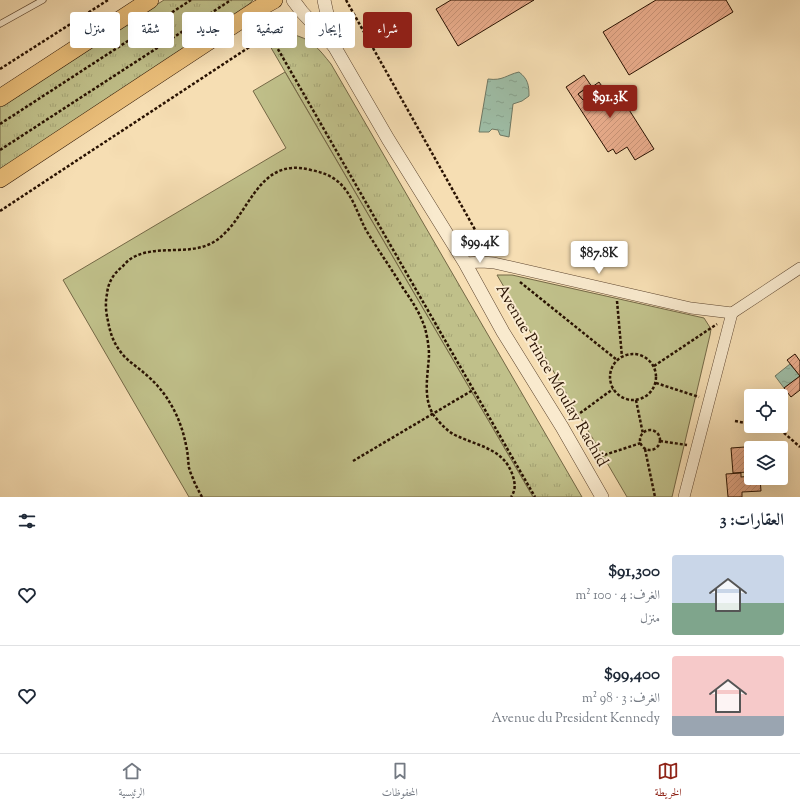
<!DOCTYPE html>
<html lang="ar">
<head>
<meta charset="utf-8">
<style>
  body { margin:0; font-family:"Sorts Mill Goudy",Amiri,serif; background:#f6f6f7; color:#1f2937; direction:rtl; height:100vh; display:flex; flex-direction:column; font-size:15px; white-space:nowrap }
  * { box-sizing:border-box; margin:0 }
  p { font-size:13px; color:#747a83 }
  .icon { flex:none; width:22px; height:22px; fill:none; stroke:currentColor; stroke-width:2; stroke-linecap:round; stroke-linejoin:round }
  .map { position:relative; height:497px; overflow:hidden; direction:ltr }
  .sheet { display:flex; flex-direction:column; background:#fff; flex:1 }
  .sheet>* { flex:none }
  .hud { position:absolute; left:12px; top:12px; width:400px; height:36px; direction:rtl; display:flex; gap:8px }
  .tools { position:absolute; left:744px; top:389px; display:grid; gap:8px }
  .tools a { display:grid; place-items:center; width:44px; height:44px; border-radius:4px; background:#fff; box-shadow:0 4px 16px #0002; font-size:20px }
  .price { position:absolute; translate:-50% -34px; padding:0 9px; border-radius:4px; background:#fff; color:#222; font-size:13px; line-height:26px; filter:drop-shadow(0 1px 2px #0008) }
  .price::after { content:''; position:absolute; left:50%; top:24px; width:12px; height:9px; margin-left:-6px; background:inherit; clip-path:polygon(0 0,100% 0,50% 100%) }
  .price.selected { background:#8f2418; color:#fff }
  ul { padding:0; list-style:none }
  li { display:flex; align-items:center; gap:12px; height:100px; padding:0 16px }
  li+li { border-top:1px solid #e0e1e3 }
  li span { display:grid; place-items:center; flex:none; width:112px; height:80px; border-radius:4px; color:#555 }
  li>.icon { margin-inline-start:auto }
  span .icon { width:48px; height:48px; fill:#fffc; stroke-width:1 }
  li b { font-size:17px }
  h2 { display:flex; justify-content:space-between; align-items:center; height:48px; padding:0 16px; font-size:17px }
  .chip { padding:0 14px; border-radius:4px; background:#fff; box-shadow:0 4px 16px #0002; font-size:14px; line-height:36px }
  .chip.selected { background:#8f2418; color:#fff }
  .menu { display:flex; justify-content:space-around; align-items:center; height:56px; border-top:1px solid #e0e1e3; background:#fff; font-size:11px; color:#747a83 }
  .menu a { display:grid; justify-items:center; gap:2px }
  .menu .selected { color:#8f2418 }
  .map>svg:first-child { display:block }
  .grass { fill:url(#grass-tufts); stroke:#746846 }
  .garden { fill:#c0c08a; stroke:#746846 }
  .water { fill:url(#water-ripples); stroke:#6f7864 }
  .building { fill:url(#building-hatch); stroke:#281101; fill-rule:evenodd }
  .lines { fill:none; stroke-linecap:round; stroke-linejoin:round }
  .service-casing { stroke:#5c442e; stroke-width:7 }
  .minor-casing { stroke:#5c442e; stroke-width:12 }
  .tertiary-casing { stroke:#5c442e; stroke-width:14 }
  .primary-casing { stroke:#281101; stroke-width:18 }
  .path { stroke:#281101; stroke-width:2.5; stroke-dasharray:3 2; stroke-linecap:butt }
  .service { stroke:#f9eace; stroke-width:5.5 }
  .minor { stroke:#f9eace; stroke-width:11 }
  .tertiary { stroke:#f9eace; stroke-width:13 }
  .primary { stroke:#ebbf7a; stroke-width:17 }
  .labels { text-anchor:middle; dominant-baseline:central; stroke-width:4; stroke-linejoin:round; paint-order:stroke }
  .street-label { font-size:16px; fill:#281101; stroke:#f9eace }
</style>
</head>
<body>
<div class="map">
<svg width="800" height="497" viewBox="0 0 800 497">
  <defs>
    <pattern id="grass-tufts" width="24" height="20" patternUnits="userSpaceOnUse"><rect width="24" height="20" fill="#c0c08a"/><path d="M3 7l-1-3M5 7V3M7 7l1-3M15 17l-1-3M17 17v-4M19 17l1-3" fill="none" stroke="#a5a475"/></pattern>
    <pattern id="water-ripples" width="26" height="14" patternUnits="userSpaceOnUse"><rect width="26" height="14" fill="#9ebda6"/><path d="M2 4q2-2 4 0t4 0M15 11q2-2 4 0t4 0" fill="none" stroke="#88a18d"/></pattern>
    <pattern id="building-hatch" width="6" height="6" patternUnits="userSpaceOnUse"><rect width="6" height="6" fill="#eaad8d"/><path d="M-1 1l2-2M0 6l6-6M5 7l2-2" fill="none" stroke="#c99478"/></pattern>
  </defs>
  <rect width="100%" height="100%" fill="#f6deb3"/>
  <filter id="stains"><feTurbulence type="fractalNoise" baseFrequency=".005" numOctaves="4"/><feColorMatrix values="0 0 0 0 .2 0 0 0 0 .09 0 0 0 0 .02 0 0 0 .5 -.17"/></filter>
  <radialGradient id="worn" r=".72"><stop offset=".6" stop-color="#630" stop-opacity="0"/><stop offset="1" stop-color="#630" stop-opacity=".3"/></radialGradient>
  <g class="grass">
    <polygon points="164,0 253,0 246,8 0,170 0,104"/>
    <path d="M290 34C311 38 318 48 331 64L582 497H533L270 46Z"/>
  </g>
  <g class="garden">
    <polygon points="285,72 533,497 189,497 63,280 286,148 253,91"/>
    <polygon points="497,275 512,275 704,318 711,329 710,335 672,497 627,497"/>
  </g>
  <g class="water">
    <path d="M519 72C528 79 529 85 529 96L522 101 513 104 509 137 500 135 498 130 492 129 489 132H479L488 79C503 81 506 75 519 72Z"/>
    <polygon points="790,364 800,376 784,388 775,376"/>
  </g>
  <g class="building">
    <polygon points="451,0 534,0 458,46 436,9"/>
    <polygon points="656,0 726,0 733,12 629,75 603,32"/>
    <path d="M584 75 592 87 599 82 606 92 599 96 604 104 619 94 654 149 635 160 627 147 616 154 613 149 608 152 566 87ZM588 87 592 94 583 100 578 94Z"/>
    <polygon points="588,87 592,94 583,100 578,94"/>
    <polygon points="795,354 800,361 800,390 791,397 784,388 800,376 787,360"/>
    <polygon points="745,447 745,451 751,450 751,466 746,467 747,472 733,473 731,448"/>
    <polygon points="741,473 741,477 751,476 751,478 760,478 761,491 742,492 742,497 728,497 726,474"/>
  </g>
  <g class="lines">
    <g class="service-casing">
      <polyline id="service" points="0,24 43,0"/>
    </g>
    <g class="minor-casing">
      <g id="minor">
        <polyline points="465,263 482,262 494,263 691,308 732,313"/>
        <polyline points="732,313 800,268"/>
        <polyline points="684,497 732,313"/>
      </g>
    </g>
    <g class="tertiary-casing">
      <g id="tertiary">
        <polyline points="293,0 302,12 334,46 388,139 465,263 503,332 562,427 602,497"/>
        <polyline points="324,0 334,46"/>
      </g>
    </g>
    <g class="primary-casing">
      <g id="primary">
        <polyline points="0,98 150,0"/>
        <polyline points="0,179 256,10 274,0"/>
      </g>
    </g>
    <g class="path">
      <polyline points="346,0 487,251"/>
      <polyline points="263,23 535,497"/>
      <polyline points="258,47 296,22"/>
      <polyline points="0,69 108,0"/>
      <polyline points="0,124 191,0"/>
      <polyline points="0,150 231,0"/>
      <polyline points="0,211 292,19"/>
      <polyline points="520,282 617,360"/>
      <polyline points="617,301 622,357"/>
      <circle cx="633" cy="377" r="23"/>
      <polyline points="654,366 717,324"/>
      <polyline points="656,383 699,397"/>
      <polyline points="636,400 643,434"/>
      <polyline points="572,419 613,389"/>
      <polyline points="735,421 751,424"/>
      <polyline points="760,426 783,432 800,447"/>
      <circle cx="650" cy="440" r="10"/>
      <polyline points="660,441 687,445"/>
      <polyline points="645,449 655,497"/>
      <polyline points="595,458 641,443"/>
      <polyline points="353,461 473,390"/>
      <path d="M202 497C197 488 192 478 189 468 188 461 188 453 186 445 183 430 178 416 170 403 164 392 153 380 143 372 135 365 126 360 120 351 113 342 110 332 108 321 106 313 105 303 107 294 108 283 113 274 122 267 125 264 128 260 132 258 156 244 188 256 212 243 250 222 254 155 311 170 320 172 328 174 336 180 352 192 357 213 366 230 378 250 391 268 403 288 412 301 420 313 425 328 427 336 429 346 429 355 428 375 422 400 435 417 441 424 447 431 455 435 477 446 504 448 513 476 515 483 516 490 511 497"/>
    </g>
    <use href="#service" class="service"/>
    <use href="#minor" class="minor"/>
    <use href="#tertiary" class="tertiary"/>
    <use href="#primary" class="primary"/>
  </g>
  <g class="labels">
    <g class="street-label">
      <text transform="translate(551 376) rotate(60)">Avenue Prince Moulay Rachid</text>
    </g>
  </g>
  <rect width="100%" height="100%" filter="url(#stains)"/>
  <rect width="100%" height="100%" fill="url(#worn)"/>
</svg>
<div class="tools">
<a><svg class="icon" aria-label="locate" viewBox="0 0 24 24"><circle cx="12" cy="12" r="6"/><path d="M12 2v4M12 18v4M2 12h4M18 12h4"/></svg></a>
<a><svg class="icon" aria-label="layers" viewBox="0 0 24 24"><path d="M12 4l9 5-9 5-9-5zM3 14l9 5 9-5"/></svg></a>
</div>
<b class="price selected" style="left:610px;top:119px">$91.3K</b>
<b class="price" style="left:480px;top:264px">$99.4K</b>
<b class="price" style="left:599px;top:275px">$87.8K</b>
<div class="hud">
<a class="chip selected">شراء</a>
<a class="chip">إيجار</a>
<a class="chip">تصفية</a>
<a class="chip">جديد</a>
<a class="chip">شقة</a>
<a class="chip">منزل</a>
</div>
</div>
<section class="sheet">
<h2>العقارات: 3<svg class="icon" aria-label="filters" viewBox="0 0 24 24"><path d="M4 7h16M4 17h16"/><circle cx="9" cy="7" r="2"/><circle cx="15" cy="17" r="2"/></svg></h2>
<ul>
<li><span style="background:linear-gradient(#c9d6e8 60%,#7fa58c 0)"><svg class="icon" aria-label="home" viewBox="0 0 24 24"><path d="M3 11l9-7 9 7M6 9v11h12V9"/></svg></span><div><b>$91,300</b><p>الغرف: 4 · 100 m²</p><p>منزل</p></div><svg class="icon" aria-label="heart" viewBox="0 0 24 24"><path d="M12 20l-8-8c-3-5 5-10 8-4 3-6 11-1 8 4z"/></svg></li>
<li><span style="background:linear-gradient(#f6c9c9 75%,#9aa5b1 0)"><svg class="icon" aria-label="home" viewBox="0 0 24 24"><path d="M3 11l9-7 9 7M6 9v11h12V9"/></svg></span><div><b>$99,400</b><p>الغرف: 3 · 98 m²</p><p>Avenue du President Kennedy</p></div><svg class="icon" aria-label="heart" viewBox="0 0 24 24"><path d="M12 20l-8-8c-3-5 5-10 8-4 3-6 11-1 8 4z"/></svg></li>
</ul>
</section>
<nav class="menu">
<a class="selected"><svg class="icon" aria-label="map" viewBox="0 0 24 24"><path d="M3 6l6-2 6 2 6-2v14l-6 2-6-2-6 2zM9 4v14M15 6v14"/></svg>الخريطة</a>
<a><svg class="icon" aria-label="saved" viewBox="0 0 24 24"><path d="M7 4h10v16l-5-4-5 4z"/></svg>المحفوظات</a>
<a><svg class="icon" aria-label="home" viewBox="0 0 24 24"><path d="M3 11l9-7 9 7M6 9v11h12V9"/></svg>الرئيسية</a>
</nav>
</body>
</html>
